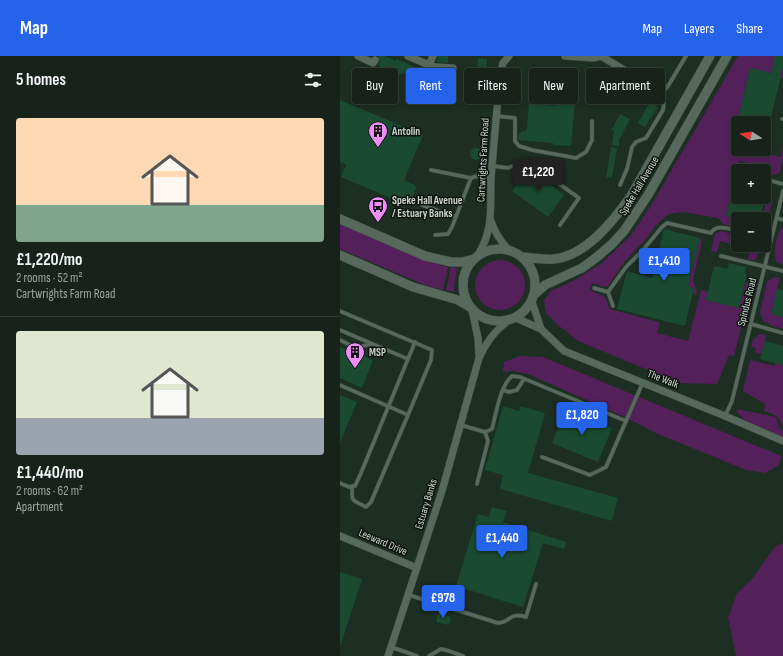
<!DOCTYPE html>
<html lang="en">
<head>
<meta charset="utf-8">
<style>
  body { margin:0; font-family:"Sofia Sans Condensed",sans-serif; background:#232f27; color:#f1f3f6; height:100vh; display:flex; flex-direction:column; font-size:15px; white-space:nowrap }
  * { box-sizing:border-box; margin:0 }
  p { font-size:13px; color:#9ea4a2 }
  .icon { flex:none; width:22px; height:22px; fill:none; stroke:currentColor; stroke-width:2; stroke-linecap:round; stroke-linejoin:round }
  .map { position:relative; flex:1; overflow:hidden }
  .sheet { display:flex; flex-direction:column; background:#16221a; width:340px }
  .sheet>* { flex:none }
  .top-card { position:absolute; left:12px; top:12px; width:371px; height:36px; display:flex; gap:8px }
  .needle { width:26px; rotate:282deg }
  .fabs { position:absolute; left:391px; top:60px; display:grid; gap:8px }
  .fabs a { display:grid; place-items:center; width:40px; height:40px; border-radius:4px; background:#16221a; box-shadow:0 2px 6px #0003,0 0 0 1px #353f39; font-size:20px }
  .price { position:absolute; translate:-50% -34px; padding:0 9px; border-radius:4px; background:#2563eb; color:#fff; font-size:13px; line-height:26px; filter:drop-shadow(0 1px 2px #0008) }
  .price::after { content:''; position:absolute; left:50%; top:24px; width:12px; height:9px; margin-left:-6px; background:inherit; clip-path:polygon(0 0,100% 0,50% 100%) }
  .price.active { background:#222; color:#fff }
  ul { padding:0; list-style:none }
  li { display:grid; align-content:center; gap:8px; height:212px; padding:0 16px }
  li+li { border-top:1px solid #353f39 }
  li span { display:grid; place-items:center; height:124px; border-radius:4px; color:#555 }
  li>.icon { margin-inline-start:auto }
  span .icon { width:72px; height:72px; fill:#fffc; stroke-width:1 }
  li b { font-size:17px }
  h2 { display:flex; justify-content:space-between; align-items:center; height:48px; padding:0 16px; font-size:17px }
  .chip { padding:0 14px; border-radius:4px; background:#16221a; box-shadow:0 2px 6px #0003,0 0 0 1px #353f39; font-size:14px; line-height:36px }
  .chip.active { background:#2563eb; color:#fff }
  header { display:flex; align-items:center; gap:24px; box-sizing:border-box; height:56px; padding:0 20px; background:#2563eb; color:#fff }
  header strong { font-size:19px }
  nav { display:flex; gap:22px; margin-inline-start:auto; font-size:14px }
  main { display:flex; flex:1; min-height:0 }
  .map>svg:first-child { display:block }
  .green { fill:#532059 }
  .building { fill:#1a4b30 }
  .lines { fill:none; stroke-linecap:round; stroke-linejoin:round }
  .service-casing { stroke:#39483f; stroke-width:4.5 }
  .minor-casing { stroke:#39483f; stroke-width:8 }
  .tertiary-casing { stroke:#39483f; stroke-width:10 }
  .service { stroke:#56695c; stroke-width:3.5 }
  .minor { stroke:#56695c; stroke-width:7 }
  .tertiary { stroke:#56695c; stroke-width:9 }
  .labels { text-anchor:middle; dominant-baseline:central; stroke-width:3; stroke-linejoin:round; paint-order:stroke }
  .poi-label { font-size:11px; font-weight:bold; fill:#ccd6cf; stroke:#0d140f; text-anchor:start }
  .street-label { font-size:11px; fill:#ccd6cf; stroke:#0d140f }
</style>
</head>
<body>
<header>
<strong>Map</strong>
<nav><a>Map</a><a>Layers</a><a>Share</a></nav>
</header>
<main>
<section class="sheet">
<h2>5 homes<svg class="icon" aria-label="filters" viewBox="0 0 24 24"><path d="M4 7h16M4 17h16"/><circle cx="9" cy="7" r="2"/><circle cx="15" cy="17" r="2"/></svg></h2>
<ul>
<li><span style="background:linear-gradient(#ffd9b3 70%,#7fa58c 0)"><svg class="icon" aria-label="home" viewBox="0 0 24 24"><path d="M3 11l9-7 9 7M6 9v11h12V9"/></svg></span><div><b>£1,220/mo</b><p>2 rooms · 52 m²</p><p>Cartwrights Farm Road</p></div></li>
<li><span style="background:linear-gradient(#dfe7d0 70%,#9aa5b1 0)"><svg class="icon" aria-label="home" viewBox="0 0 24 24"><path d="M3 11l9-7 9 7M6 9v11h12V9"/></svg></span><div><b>£1,440/mo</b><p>2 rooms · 62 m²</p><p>Apartment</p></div></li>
</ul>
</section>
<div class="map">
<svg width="443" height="600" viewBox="0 0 443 600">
  <rect width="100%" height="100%" fill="#1d2e23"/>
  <g class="green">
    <polygon points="398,0 435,0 433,12 443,14 443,22 440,22 441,19 410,12 391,91 421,99 422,97 441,101 443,93 443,102 440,116 435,119 430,119 431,112 399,105 386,159 400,163 398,163 398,172 383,168 378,162 343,156 329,158 316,169 306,183 285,205 268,230 264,231 252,227 250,234 265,241 270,253 318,266 320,267 317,277 348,285 361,234 368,236 366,244 399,252 406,226 412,228 394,300 389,299 377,328 339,327 238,285 218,269 206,257 204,244 211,235 235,224 262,207 291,179 312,148"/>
    <polygon points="427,142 433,143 424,175 424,163 422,163"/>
    <polygon points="0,168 100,209 108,211 103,234 85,229 0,193"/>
    <path d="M443 170V209L436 205C433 197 436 176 443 170Z"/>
    <polygon points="380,175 398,179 398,189 420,189 420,193 417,202 413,204 408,204 410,193 380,185 377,196 371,195 375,178"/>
    <polygon points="360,182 362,185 353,224 357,235 356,238 353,237 354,232 348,230"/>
    <circle cx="160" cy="229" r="25"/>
    <polygon points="111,211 117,212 114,230 115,236 106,234"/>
    <polygon points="434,221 440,221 431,258 443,261 443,273 429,269 429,267 424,266 420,257 427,225"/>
    <polygon points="420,278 426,279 422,298 415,297 416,292 411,291 413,284"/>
    <polygon points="180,300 203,301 441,400 439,409 425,417 406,414 318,378 287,362 188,318 173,315 163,316 164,306"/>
    <path d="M410 304 435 310V307L443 309V371C438 359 436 359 424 355L425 348 403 335Z"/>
    <path d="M396 353 436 361 439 371 443 375V381C428 375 403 369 396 353Z"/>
    <polygon points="443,487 443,600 396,600 388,562 397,537 412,523 434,492"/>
  </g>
  <g class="building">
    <polygon points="38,0 45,0 56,5 56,3 100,22 116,23 115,33 99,32 81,24 62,17 61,19 50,15 39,10 40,7"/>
    <polygon points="98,0 108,0 108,7 97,6"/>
    <polygon points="435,0 443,0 443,12 426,81 424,80 424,67 397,67 410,12 431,17"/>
    <polygon points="138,2 147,3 145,44 134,44 136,22 133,22 134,12 137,12"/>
    <polygon points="0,44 83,79 64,124 77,130 69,150 1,121 6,109 0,106"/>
    <polygon points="216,44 235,46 231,90 213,89 213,87 178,84 179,77 187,74 189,46 204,47 204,49 215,50"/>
    <polygon points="310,46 318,51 305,71 298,67"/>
    <polygon points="280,58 290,63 279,84 279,90 272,89 274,75 272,73"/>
    <polygon points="396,71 398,72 398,93 391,92"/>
    <polygon points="271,91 277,92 272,122 266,121"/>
    <circle cx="136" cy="98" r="6"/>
    <polygon points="189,112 224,139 208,161 172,135"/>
    <polygon points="396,118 398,118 398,141 425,141 420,163 400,163 386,160"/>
    <polygon points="324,173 360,182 348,230 354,232 345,270 277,253 287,215 312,222"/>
    <polygon points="389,207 406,211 405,218 407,218 399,252 366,244 374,210 387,213"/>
    <polygon points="437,233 443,234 443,261 431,258"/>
    <polygon points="425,285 443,290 443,309 420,303"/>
    <polygon points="0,291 33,304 22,332 0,322"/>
    <polygon points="0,339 17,346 0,387"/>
    <polygon points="163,350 179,355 180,350 205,357 188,417 278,442 272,465 160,433 163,419 145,414"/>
    <polygon points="226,353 272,372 258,406 212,387"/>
    <polygon points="152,451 167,455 163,466 226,486 224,493 203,487 183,551 116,530 138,458 149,461"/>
    <polygon points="0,516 22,523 1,588 0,588"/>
    <polygon points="98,557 111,561 109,569 96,566"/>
  </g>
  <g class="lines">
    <g class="service-casing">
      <g id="service">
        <polyline points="156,60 175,62 175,85 179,90 192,94 236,102 246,96 252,84 252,65"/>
        <polyline points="442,63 443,63"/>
        <polyline points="153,110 168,112 184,105 190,107 239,142 220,169"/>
        <polyline points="91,114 131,122 112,171 108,178 95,179"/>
        <polyline points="131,122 137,120 151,123"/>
        <polyline points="424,123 443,128"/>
        <polyline points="280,129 287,113 292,91 296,86 306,82 323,54 324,46 322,37 328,30 346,0"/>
        <polyline points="82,149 116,161"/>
        <polyline points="437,162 443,164"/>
        <polyline points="424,182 431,184"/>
        <polyline points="381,200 443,215"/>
        <polyline points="254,232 268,236"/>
        <path d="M273 250 268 236 286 211 303 194 322 171 327 167 371 177C376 167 389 173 398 175"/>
        <polyline points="0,255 92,294 91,304 68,359 0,329"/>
        <polyline points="411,268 443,277"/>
        <polyline points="0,274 68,303"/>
        <polyline points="0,284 16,292 31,288"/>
        <polyline points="163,334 169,336 177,334 184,323"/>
        <polyline points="385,360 392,345 443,135"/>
        <path d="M121 369 145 376 152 373C156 358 160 330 172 320L180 321 286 365"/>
        <polyline points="202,401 250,419 266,411 303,326"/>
        <polyline points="0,427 9,431 15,430 21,417 75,286"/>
        <polyline points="137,428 148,385 145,376"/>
        <path d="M12 430C12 447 11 443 26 451L31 446 68 359"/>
        <path d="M69 539 158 567C172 566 168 556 186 561L196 528"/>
        <polyline points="51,591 77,600"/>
        <polyline points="89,600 101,593 109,595 123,600"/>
      </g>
    </g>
    <g class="minor-casing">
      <g id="minor">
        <polyline points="18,0 33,7 35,4"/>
        <polyline points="68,0 89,9 93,0"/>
        <polyline points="225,0 254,2 261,0"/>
        <polyline points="261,0 322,37"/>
        <polyline points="89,9 96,11 113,12"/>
        <path d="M151 165C155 177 160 185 169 194"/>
        <path d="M138 199C154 172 150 152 151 122 154 88 157 53 160 18L163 7 169 0"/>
        <polyline points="192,246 201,273"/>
        <polyline points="132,254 138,282 139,300"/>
        <polyline points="176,262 201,273 224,295 385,360 443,385"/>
        <polyline points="0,480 77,512"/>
        <path d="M48 600 102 435 139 302C146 286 154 275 168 265"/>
      </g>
    </g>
    <g class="tertiary-casing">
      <g id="tertiary">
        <polyline points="0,163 85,200 111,206 122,206 134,203"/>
        <circle cx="159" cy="229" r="36"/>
        <polyline points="0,199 73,231 118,244 130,251"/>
        <path d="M183 201C193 202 204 204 214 203 246 200 274 164 291 140L370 0"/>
        <polyline points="195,238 205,229 242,212 257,201 272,188 284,175 308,139 387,0"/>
      </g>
    </g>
    <use href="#service" class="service"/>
    <use href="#minor" class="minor"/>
    <use href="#tertiary" class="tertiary"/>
  </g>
  <defs>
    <g id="building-pin" transform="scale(1)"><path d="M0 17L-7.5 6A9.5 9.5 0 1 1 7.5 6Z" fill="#ee8cf8" stroke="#0d140f"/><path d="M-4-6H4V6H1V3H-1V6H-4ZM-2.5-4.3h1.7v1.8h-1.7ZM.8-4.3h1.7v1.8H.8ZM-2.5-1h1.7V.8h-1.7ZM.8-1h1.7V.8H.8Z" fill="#111"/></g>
    <g id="bus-pin" transform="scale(1)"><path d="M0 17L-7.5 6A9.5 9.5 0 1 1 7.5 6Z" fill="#ee8cf8" stroke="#0d140f"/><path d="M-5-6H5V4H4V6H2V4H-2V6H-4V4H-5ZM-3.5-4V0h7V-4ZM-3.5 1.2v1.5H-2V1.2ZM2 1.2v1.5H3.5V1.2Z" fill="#111"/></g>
  </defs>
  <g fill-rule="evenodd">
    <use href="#building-pin" x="38" y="75"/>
    <use href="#bus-pin" x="38" y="150"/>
    <use href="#building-pin" x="15" y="296"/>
  </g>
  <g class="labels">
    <g class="poi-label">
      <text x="52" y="75">Antolin</text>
      <text x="52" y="144">Speke Hall Avenue<tspan x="52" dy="13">/ Estuary Banks</tspan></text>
      <text x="29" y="296">MSP</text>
    </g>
    <g class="street-label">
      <text transform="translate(143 104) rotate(-87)">Cartwrights Farm Road</text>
      <text transform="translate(299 130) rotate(-59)">Speke Hall Avenue</text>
      <text transform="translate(407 246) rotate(-76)">Spindus Road</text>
      <text transform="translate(323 323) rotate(22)">The Walk</text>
      <text transform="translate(86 448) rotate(-73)">Estuary Banks</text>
      <text transform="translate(43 486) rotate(23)">Leeward Drive</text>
    </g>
  </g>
</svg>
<div class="fabs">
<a><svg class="needle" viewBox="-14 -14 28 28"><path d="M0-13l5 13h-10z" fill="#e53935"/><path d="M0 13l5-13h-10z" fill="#9ea4a2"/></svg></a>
<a>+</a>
<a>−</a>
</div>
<b class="price active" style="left:198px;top:137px">£1,220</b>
<b class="price" style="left:324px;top:226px">£1,410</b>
<b class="price" style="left:242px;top:380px">£1,820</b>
<b class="price" style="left:162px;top:503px">£1,440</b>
<b class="price" style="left:103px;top:563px">£978</b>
<div class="top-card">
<a class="chip">Buy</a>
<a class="chip active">Rent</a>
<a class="chip">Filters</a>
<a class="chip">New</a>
<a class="chip">Apartment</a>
</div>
</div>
</main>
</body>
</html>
